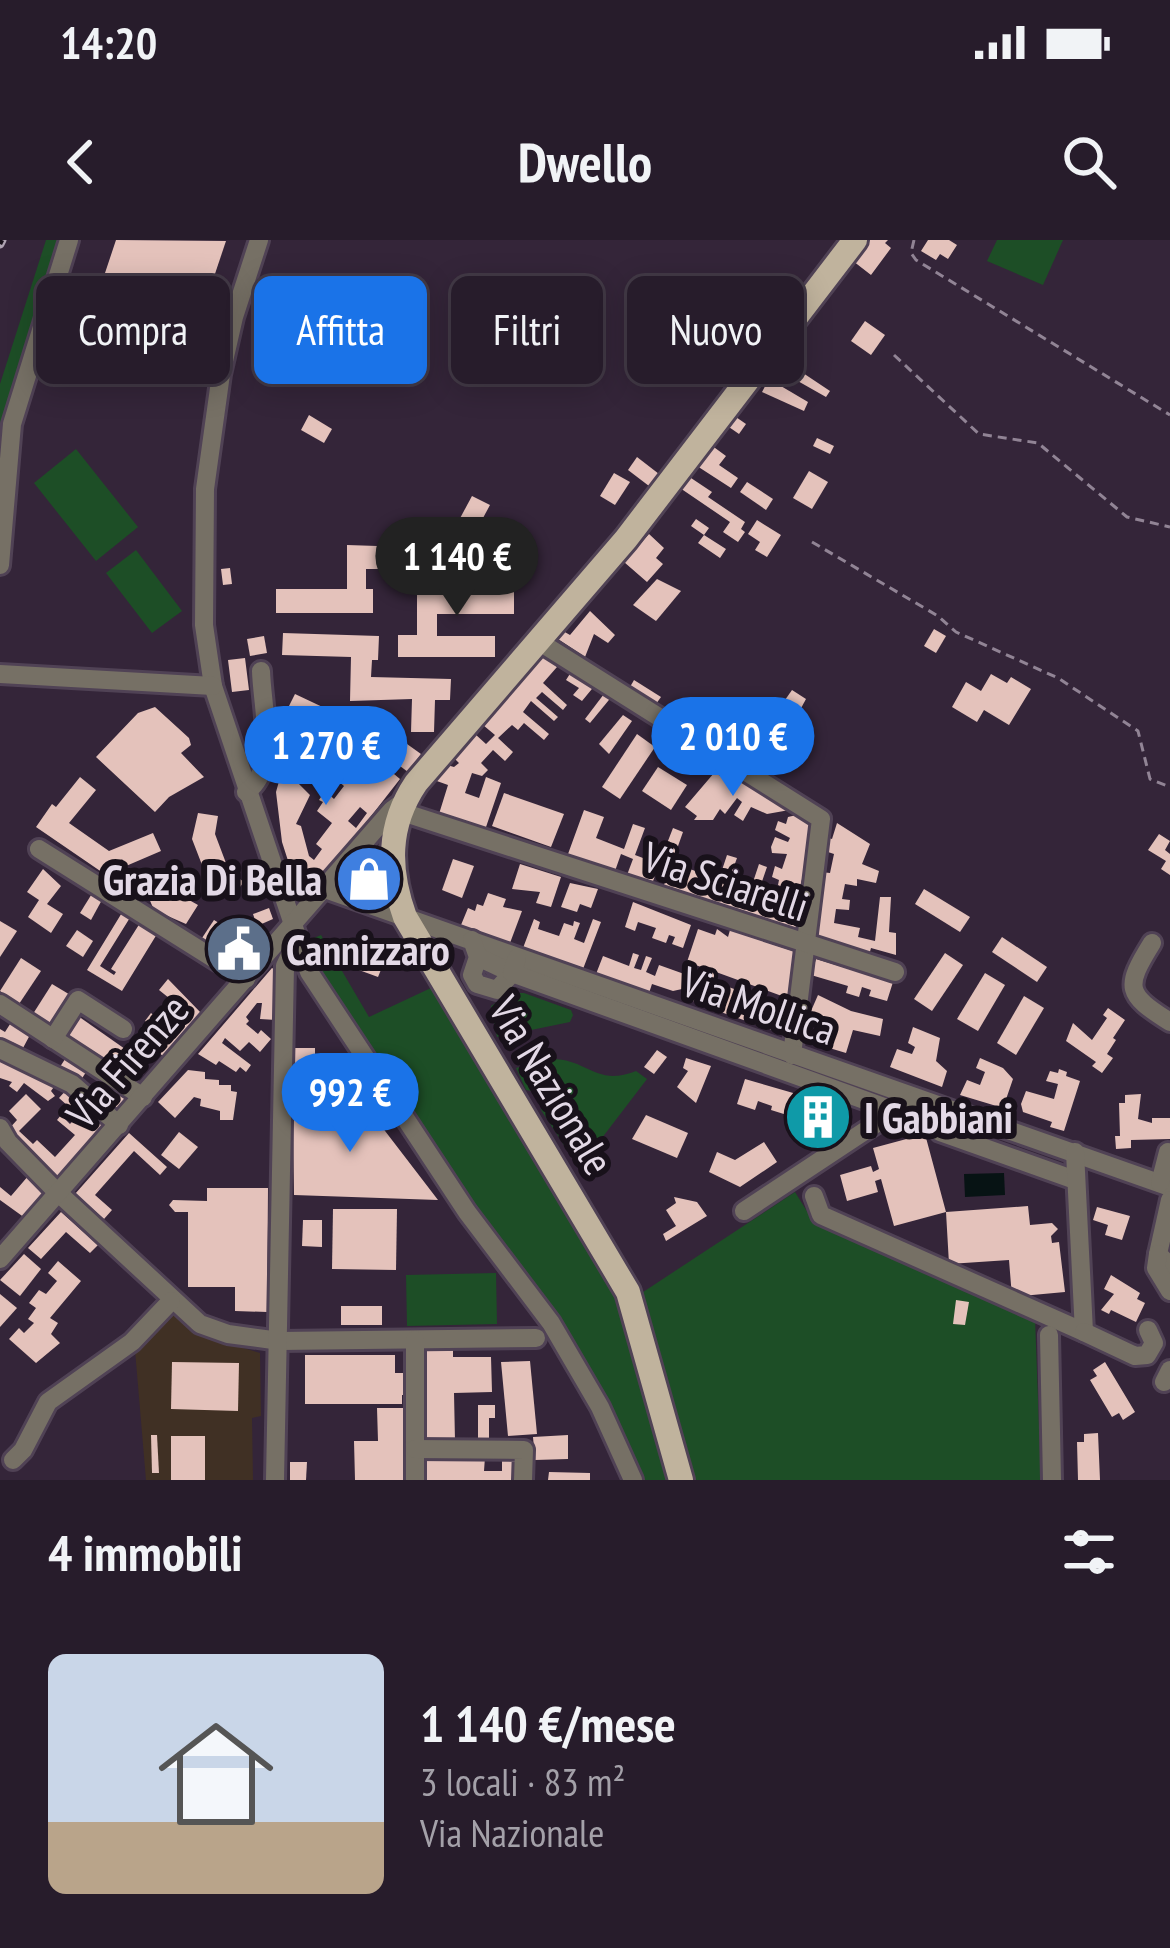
<!DOCTYPE html>
<html lang="it">
<head>
<meta charset="utf-8">
<style>
  body { margin:0; font-family:"PT Sans Narrow",sans-serif; background:#2f2533; color:#f1f3f6; height:100vh; display:flex; flex-direction:column; font-size:45px; white-space:nowrap }
  * { box-sizing:border-box; margin:0 }
  p { font-size:39px; color:#a4a1a9 }
  .icon { flex:none; width:66px; height:66px; fill:none; stroke:currentColor; stroke-width:2; stroke-linecap:round; stroke-linejoin:round }
  .map { position:relative; height:1240px; overflow:hidden }
  .details { display:flex; flex-direction:column; background:#271c2b; flex:1 }
  .details>* { flex:none }
  .guide { position:absolute; left:36px; top:36px; width:1098px; height:108px; display:flex; gap:24px }
  .price { position:absolute; translate:-50% -102px; padding:0 27px; border-radius:42px; background:#1a73e8; color:#fff; font-size:39px; line-height:78px; filter:drop-shadow(0 3px 6px #0008) }
  .price::after { content:''; position:absolute; left:50%; top:72px; width:36px; height:27px; margin-left:-18px; background:inherit; clip-path:polygon(0 0,100% 0,50% 100%) }
  .price.selected { background:#222; color:#fff }
  ul { padding:0; list-style:none }
  li { display:flex; align-items:center; gap:36px; height:300px; padding:0 48px }
  li span { display:grid; place-items:center; flex:none; width:336px; height:240px; border-radius:18px; color:#555 }
  li>.icon { margin-inline-start:auto }
  span .icon { width:144px; height:144px; fill:#fffc; stroke-width:1 }
  li b { font-size:51px }
  h2 { display:flex; justify-content:space-between; align-items:center; height:144px; padding:0 48px; font-size:51px }
  .tag { padding:0 42px; border-radius:18px; background:#271c2b; box-shadow:0 6px 30px #0003,0 0 0 3px #433a47; font-size:42px; line-height:108px }
  .tag.selected { background:#1a73e8; color:#fff }
  .status { display:flex; justify-content:space-between; align-items:center; height:84px; padding:0 60px; background:#271c2b; direction:ltr }
  .status svg { height:33px; fill:currentColor }
  header { display:flex; justify-content:space-between; align-items:center; height:156px; padding:0 48px; background:#271c2b; font-size:54px; font-weight:700 }
  .map>svg:first-child { display:block }
  .education { fill:#403024 }
  .green { fill:#1d4e26 }
  .water { fill:#071314 }
  .building { fill:#e4c2bb; fill-rule:evenodd }
  .lines { fill:none; stroke-linecap:round; stroke-linejoin:round }
  .minor-casing { stroke:#504255; stroke-width:24 }
  .major-casing { stroke:#504255; stroke-width:30 }
  .path { stroke:#918495; stroke-width:3; stroke-dasharray:9 6; stroke-linecap:butt }
  .minor { stroke:#767065; stroke-width:18 }
  .major { stroke:#c0b39d; stroke-width:24 }
  .rail-casing { stroke:#aea3b2; stroke-width:9 }
  .rail { stroke:#18111a; stroke-width:4.5; stroke-dasharray:14; stroke-linecap:butt }
  .labels { text-anchor:middle; dominant-baseline:central; stroke-width:12; stroke-linejoin:round; paint-order:stroke }
  .poi-label { font-size:42px; font-weight:bold; fill:#e3d9e6; stroke:#18111a; text-anchor:start }
  .street-label { font-size:42px; fill:#e3d9e6; stroke:#18111a }
</style>
</head>
<body>
<div class="status"><b>14:20</b><svg viewBox="0 0 49 12"><path d="M0 12V9h3v3zM5 12V6h3v6zM10 12V3h3v9zM15 12V0h3v12zM26 1h20v11H26zM47 4h2v5h-2z"/></svg></div>
<header><svg class="icon" aria-label="back" viewBox="0 0 24 24"><path d="M15 5l-7 7 7 7"/></svg>Dwello<svg class="icon" aria-label="search" viewBox="0 0 24 24"><circle cx="10" cy="10" r="6"/><path d="M15 15l6 6"/></svg></header>
<div class="map">
<svg width="1170" height="1240" viewBox="0 0 1170 1240">
  <rect width="100%" height="100%" fill="#342539"/>
  <polygon class="education" points="170,1072 213,1099 260,1113 261,1176 252,1178 253,1240 146,1240 135,1110"/>
  <g class="green">
    <polygon points="46,0 59,0 0,207 0,144"/>
    <polygon points="997,0 1063,0 1043,45 987,21"/>
    <polygon points="76,209 138,287 96,321 34,243"/>
    <polygon points="136,310 182,371 152,393 106,333"/>
    <polygon points="321,695 369,777 433,747 617,1053 673,1240 639,1240 473,968 334,763 305,702"/>
    <polygon points="511,753 524,753 571,770 573,775 570,782 497,797 491,766"/>
    <path d="M552 819C588 819 596 847 636 831L647 839 579 928 541 870 543 853 526 850 516 828Z"/>
    <polygon points="795,952 813,981 1035,1078 1041,1240 691,1240 637,1056"/>
    <polygon points="496,1033 497,1084 407,1086 406,1035"/>
  </g>
  <polygon class="water" points="1004,933 1005,955 965,957 964,934"/>
  <g class="building">
    <polygon points="116,0 226,1 177,147 78,114"/>
    <polygon points="868,0 888,0 885,3 891,8 871,35 853,21"/>
    <polygon points="928,0 949,0 957,5 948,19 940,14 936,20 921,11"/>
    <polygon points="865,81 885,95 871,115 851,101"/>
    <polygon points="793,101 803,107 791,125 830,151 826,157 773,127"/>
    <polygon points="769,139 808,162 804,171 762,152"/>
    <polygon points="309,175 332,189 324,203 301,190"/>
    <polygon points="733,175 746,184 739,194 726,185"/>
    <polygon points="817,198 834,206 830,214 813,206"/>
    <polygon points="711,205 726,216 719,225 738,238 731,248 697,226"/>
    <polygon points="637,217 659,234 649,246 628,230"/>
    <polygon points="809,231 828,242 812,269 793,258"/>
    <polygon points="614,233 630,242 615,265 600,256"/>
    <polygon points="688,236 712,252 708,257 745,282 741,289 745,292 738,302 723,292 730,282 680,248"/>
    <polygon points="747,242 773,259 766,270 740,252"/>
    <polygon points="472,256 490,265 476,291 458,282"/>
    <polygon points="696,279 709,288 704,295 726,309 720,318 698,303 704,295 691,286"/>
    <polygon points="757,280 781,295 767,317 755,310 760,302 748,294"/>
    <polygon points="408,281 430,284 430,307 445,307 445,329 366,329 366,349 373,349 373,373 276,373 276,349 347,349 347,305 408,307"/>
    <polygon points="649,294 664,308 656,318 663,324 647,342 624,322"/>
    <polygon points="477,322 500,327 500,344 494,345 494,352 514,352 514,374 437,374 437,396 495,396 495,417 398,417 398,395 417,395 417,352 477,352"/>
    <polygon points="230,328 232,344 223,345 221,329"/>
    <polygon points="657,339 681,351 656,381 633,365"/>
    <polygon points="590,371 615,395 608,403 594,394 585,417 558,399 563,391 570,395"/>
    <polygon points="934,389 946,396 936,413 924,406"/>
    <polygon points="283,393 379,396 378,420 372,420 371,437 451,439 450,460 435,460 434,492 411,492 412,459 350,461 351,417 282,415"/>
    <polygon points="264,396 267,413 250,416 247,399"/>
    <polygon points="544,416 557,427 543,443 567,465 563,470 542,452 536,458 558,477 554,481 531,461 523,472 549,494 544,500 524,483 518,490 512,485 498,498 513,512 505,521 493,510 481,523 488,530 482,536 472,533 465,553 479,558 486,537 501,543 485,590 439,574 448,545 434,540 447,525 454,527 459,523 454,518 475,494 486,504 495,495 483,485"/>
    <polygon points="245,418 249,450 232,452 228,420"/>
    <polygon points="573,429 596,444 582,461 573,455 579,448 566,440"/>
    <polygon points="991,434 1007,443 1011,437 1031,449 1009,485 984,470 977,482 952,467 966,442 981,451"/>
    <polygon points="634,440 661,457 656,464 630,447"/>
    <polygon points="607,450 613,455 590,483 585,479"/>
    <polygon points="792,450 806,459 800,470 785,460"/>
    <polygon points="295,454 331,471 323,487 329,490 323,502 281,482"/>
    <polygon points="155,467 189,498 191,505 181,513 204,537 169,557 155,572 96,517 138,473"/>
    <polygon points="623,475 632,481 609,514 599,504"/>
    <polygon points="393,494 421,514 408,532 380,511"/>
    <polygon points="637,494 655,507 620,559 602,547"/>
    <polygon points="798,496 813,505 806,517 791,509"/>
    <polygon points="680,497 698,508 685,529 667,518"/>
    <path d="M281 499 326 522 319 537 308 532 311 526 304 523 296 541 310 555 296 584 301 586 309 616 314 620 322 609 316 604 332 583 317 571 323 562 319 560 325 551 334 559 344 546 337 540 350 524 370 541 377 532 370 526 376 519 400 539 322 639 291 630 282 602 276 552 281 534 277 509ZM360 567 367 573 356 588 348 581Z"/>
    <polygon points="658,527 687,545 671,570 642,551"/>
    <polygon points="714,533 737,543 742,536 795,569 767,574 751,567 743,581 734,575 742,562 737,558 725,574 720,569 713,580 694,580 697,576 685,567"/>
    <polygon points="80,537 96,550 69,583 109,611 153,593 161,611 126,626 122,619 109,637 36,587 52,564 56,567"/>
    <polygon points="504,553 564,574 551,607 492,586"/>
    <polygon points="584,570 604,577 596,598 624,609 633,584 645,588 635,615 659,624 673,588 683,592 672,623 719,639 727,615 737,618 728,643 733,644 731,651 741,654 744,646 751,648 759,624 767,627 757,656 789,667 791,661 796,664 798,654 807,657 801,693 673,650 664,645 668,634 657,630 652,644 627,635 633,619 621,614 615,631 568,614"/>
    <polygon points="198,573 218,576 215,594 229,631 244,642 231,658 209,643 192,599"/>
    <polygon points="801,574 812,580 808,604 811,606 798,654 778,645 779,640 772,637 775,626 782,629 787,614 772,613 771,607 775,597 788,602 790,598 775,590 778,581 786,584 788,577"/>
    <polygon points="837,583 870,604 862,624 879,631 876,643 857,639 857,646 845,644 842,659 850,660 849,670 836,669 834,683 860,688 858,697 875,701 880,657 891,657 889,692 896,693 896,715 871,708 869,715 814,695 821,632 830,633 834,614 822,610 826,597 832,599"/>
    <polygon points="1159,594 1170,601 1165,610 1170,614 1170,635 1161,629 1166,621 1148,610"/>
    <polygon points="453,619 474,626 462,658 442,650"/>
    <polygon points="367,621 374,627 371,629 377,648 373,653 347,645"/>
    <polygon points="520,624 561,637 551,667 536,663 540,652 512,649"/>
    <polygon points="43,629 61,646 47,664 63,674 51,693 28,677 39,660 27,652"/>
    <polygon points="162,631 173,651 198,665 186,684 154,670 142,642"/>
    <polygon points="570,643 598,649 591,668 580,664 577,672 561,667"/>
    <polygon points="924,649 970,677 960,692 915,664"/>
    <polygon points="93,652 103,658 91,680 80,673"/>
    <polygon points="488,653 506,659 503,667 522,671 510,703 461,685 468,668 475,671 477,664 483,666"/>
    <polygon points="633,662 691,685 683,708 672,704 675,697 669,695 666,703 652,698 656,688 638,682 635,691 625,687"/>
    <polygon points="269,668 273,679 257,686 253,674"/>
    <polygon points="123,671 131,676 100,726 114,735 116,732 111,729 140,683 157,694 122,751 87,730"/>
    <polygon points="534,679 540,682 538,689 559,696 564,683 573,686 574,681 580,683 574,699 584,703 593,679 601,682 583,729 523,708"/>
    <polygon points="214,680 253,704 241,722 202,698"/>
    <polygon points="0,681 17,691 0,717"/>
    <polygon points="698,689 715,695 717,689 728,697 730,690 799,713 790,759 716,732 705,765 693,761 704,728 687,722"/>
    <polygon points="77,690 93,701 83,717 66,706"/>
    <polygon points="1002,697 1047,727 1037,742 992,712"/>
    <polygon points="358,699 389,710 378,737 348,726"/>
    <polygon points="633,713 639,715 634,728 641,730 646,716 652,718 646,732 655,736 659,725 687,735 682,749 673,751 652,744 649,753 596,734 603,716 629,726"/>
    <polygon points="945,713 963,725 932,771 914,759"/>
    <polygon points="21,718 41,731 19,764 0,751"/>
    <polygon points="816,719 893,742 887,761 869,756 871,750 862,747 859,757 846,753 848,746 811,735"/>
    <polygon points="272,728 277,731 276,780 260,779 262,763 257,763 246,777 249,781 246,784 258,794 261,790 271,799 260,812 249,802 240,811 225,798 222,803 251,825 246,832 240,827 236,832 219,821 216,825 198,814"/>
    <polygon points="985,733 1005,745 978,791 957,779"/>
    <polygon points="168,739 202,774 164,817 142,798 152,787 145,781 151,773 167,787 174,778 164,764 169,758 159,750"/>
    <polygon points="52,744 72,756 51,789 31,777"/>
    <polygon points="723,745 784,767 775,791 715,770"/>
    <polygon points="818,755 851,771 883,779 880,796 853,790 846,813 826,807 835,783 811,771"/>
    <polygon points="1024,756 1044,768 1016,815 997,803"/>
    <polygon points="1108,768 1125,780 1113,798 1116,800 1107,814 1113,818 1102,833 1092,826 1096,822 1066,801 1073,783 1092,800 1107,778 1103,775"/>
    <polygon points="78,776 145,823 133,843 65,796"/>
    <polygon points="12,781 31,793 23,808 12,802 9,808 0,803 0,789 5,792"/>
    <polygon points="913,787 940,798 936,821 947,831 942,847 890,827 897,809 912,814 915,807 908,803"/>
    <polygon points="292,808 315,808 315,855 292,856"/>
    <polygon points="657,810 667,817 654,834 644,827"/>
    <polygon points="0,814 58,841 51,851 55,856 48,861 24,843 17,852 9,846 12,842 0,838"/>
    <polygon points="67,816 88,829 79,843 58,830"/>
    <polygon points="686,818 711,826 696,863 677,847 688,831 683,828"/>
    <polygon points="980,818 1003,828 1013,839 1003,868 960,855 967,840 980,845 985,832 976,828"/>
    <polygon points="1059,829 1067,832 1066,836 1080,841 1064,891 1050,887 1052,882 1023,872 1021,864 1026,851 1054,859 1058,844 1046,841 1050,831 1058,833"/>
    <polygon points="188,830 205,832 205,839 219,840 219,845 231,845 231,851 237,852 233,880 220,880 220,871 200,866 201,859 194,857 175,878 158,862"/>
    <polygon points="745,839 807,857 806,861 822,867 823,863 846,872 831,888 821,883 816,886 821,894 807,903 795,886 803,880 771,870 772,866 758,861 755,870 737,864"/>
    <polygon points="108,841 131,856 116,873 97,857"/>
    <polygon points="68,848 107,882 98,893 101,896 58,940 7,891 17,880 9,871 26,854 41,869 19,891 33,904 37,900 55,917 75,895 57,880 61,875 70,884 78,875 59,858"/>
    <polygon points="1141,854 1138,879 1152,883 1152,878 1170,878 1170,899 1131,900 1131,908 1116,909 1115,896 1120,896 1119,863 1125,863 1125,855"/>
    <polygon points="324,860 369,860 382,887 438,960 294,955 293,867 324,867"/>
    <polygon points="646,875 688,893 677,918 632,899"/>
    <polygon points="179,892 198,907 179,929 161,915"/>
    <polygon points="129,893 167,927 160,935 134,911 95,955 112,970 104,979 75,954"/>
    <polygon points="925,894 946,972 894,986 881,939 875,941 878,952 847,961 840,935 871,926 873,932 879,929 873,908"/>
    <polygon points="764,902 777,922 740,947 709,932 717,912 735,920"/>
    <polygon points="29,935 48,952 25,978 0,960 0,947 11,956"/>
    <polygon points="207,948 268,948 267,1072 235,1071 235,1047 188,1047 188,972 175,972 169,965 173,960 207,961"/>
    <polygon points="674,957 697,962 707,976 666,1001 663,994 676,986 666,970 676,963"/>
    <polygon points="1028,966 1030,985 1052,983 1058,989 1051,996 1052,1003 1059,1002 1065,1052 1012,1057 1009,1020 949,1024 946,972"/>
    <polygon points="1097,967 1130,976 1122,1000 1105,995 1108,985 1093,980"/>
    <polygon points="333,969 397,969 396,1030 332,1029"/>
    <polygon points="61,972 98,1005 90,1013 66,992 41,1019 28,1008"/>
    <polygon points="303,980 322,980 322,1007 302,1006"/>
    <polygon points="24,1014 41,1029 20,1056 0,1040"/>
    <polygon points="58,1021 81,1041 50,1078 58,1083 51,1094 60,1103 36,1123 9,1099 19,1088 24,1093 34,1083 28,1079 36,1068 29,1063 39,1050 46,1054 57,1041 48,1033"/>
    <polygon points="1111,1035 1140,1053 1137,1059 1145,1063 1136,1082 1111,1070 1109,1074 1101,1070 1114,1054 1104,1049"/>
    <polygon points="0,1054 17,1068 0,1087"/>
    <polygon points="956,1060 969,1062 965,1085 953,1084"/>
    <rect x="341" y="1066" width="41" height="19"/>
    <polygon points="453,1110 453,1117 491,1117 492,1152 454,1153 455,1201 425,1202 423,1111"/>
    <polygon points="305,1115 395,1115 395,1133 407,1133 407,1155 402,1155 402,1164 305,1164"/>
    <polygon points="530,1121 537,1194 508,1196 501,1122"/>
    <polygon points="172,1122 239,1123 238,1171 171,1169"/>
    <polygon points="1105,1122 1135,1172 1123,1180 1119,1173 1112,1177 1090,1140 1097,1136 1093,1130"/>
    <polygon points="478,1165 495,1165 495,1178 489,1178 489,1198 478,1198"/>
    <polygon points="377,1168 404,1168 405,1240 355,1240 354,1201 378,1201"/>
    <polygon points="1098,1193 1100,1240 1078,1240 1077,1202 1084,1202 1084,1194"/>
    <polygon points="151,1195 157,1195 159,1233 152,1233"/>
    <polygon points="568,1195 568,1219 535,1220 533,1197"/>
    <rect x="171" y="1196" width="34" height="44"/>
    <polygon points="424,1215 485,1217 484,1231 502,1231 502,1218 516,1218 516,1240 423,1240"/>
    <polygon points="290,1222 307,1222 306,1240 290,1240"/>
    <polygon points="549,1232 590,1233 590,1240 548,1240"/>
  </g>
  <g class="lines">
    <g class="minor-casing">
      <g id="minor">
        <polyline points="259,0 234,77 221,134 205,249 204,385 213,446 309,732 467,972 551,1083 600,1167 633,1240"/>
        <polyline points="0,325 12,184 69,0"/>
        <polyline points="538,401 821,579 792,815"/>
        <polyline points="0,434 213,446"/>
        <path d="M246 552C279 530 262 468 261 431"/>
        <polyline points="399,571 895,732"/>
        <polyline points="39,609 246,739"/>
        <polyline points="325,649 1170,947"/>
        <polyline points="472,700 478,717 472,735 477,744 497,750 512,733 478,717"/>
        <path d="M1152 703C1124 748 1126 754 1170 782"/>
        <polyline points="517,718 512,733 895,871 916,859"/>
        <polyline points="0,764 143,857"/>
        <polyline points="53,799 78,760 123,789"/>
        <polyline points="0,809 72,844 119,885"/>
        <polyline points="0,888 8,902 52,947 200,1084 228,1094 280,1101 536,1098"/>
        <polyline points="940,892 1075,940"/>
        <polyline points="1160,943 1168,912"/>
        <polyline points="814,956 821,975 1084,1092 1075,912"/>
        <polyline points="1170,960 1158,1014 1170,1026"/>
        <polyline points="744,971 895,871"/>
        <polyline points="1158,1014 1156,1028 1170,1051"/>
        <polyline points="0,1019 392,570 403,562"/>
        <polyline points="1084,1092 1135,1116 1147,1115 1154,1103 1148,1090"/>
        <polyline points="1049,1095 1052,1240"/>
        <polyline points="415,1100 415,1240"/>
        <polyline points="1164,1142 1170,1130"/>
        <polyline points="415,1209 524,1210 523,1240"/>
        <polyline points="13,1220 23,1210 48,1162 132,1102 171,1061"/>
        <polyline points="275,1240 285,726 296,703"/>
      </g>
    </g>
    <g class="major-casing">
      <path id="major" d="M681 1240 628 1052 405 677C388 630 387 586 416 543L626 299 855 0"/>
    </g>
    <g class="path">
      <polyline points="914,0 911,13 916,20 1170,175"/>
      <polyline points="894,115 979,194 1038,203 1127,277 1170,287"/>
      <polyline points="812,302 938,376 956,392 1058,438 1138,491 1150,539 1170,547"/>
    </g>
    <use href="#minor" class="minor"/>
    <use href="#major" class="major"/>
    <g class="rail-casing">
      <polyline id="rail" points="0,4 2,0"/>
    </g>
    <use href="#rail" class="rail"/>
  </g>
  <defs>
    <g id="shop-disc" transform="scale(3.45)"><circle r="9.5" fill="#3f7fe0" stroke="#18111a"/><path d="M-5-2.5h2.3a2.7 3.5 0 0 1 5.4 0H5L5.5 6h-11ZM-1.5-2.5h3a1.5 2.3 0 0 0-3 0Z" fill="#fff"/></g>
    <g id="civic-disc" transform="scale(3.45)"><circle r="9.5" fill="#5c6f8a" stroke="#18111a"/><path d="M-.6-6.5H3V-4.5H.6V-3L4-1V1h2V6H-6V1h2V-1L-.6-3ZM-1.2 2.5V6h2.4V2.5Z" fill="#fff"/></g>
    <g id="building-disc" transform="scale(3.45)"><circle r="9.5" fill="#0f9aa8" stroke="#18111a"/><path d="M-4-6H4V6H1V3H-1V6H-4ZM-2.5-4.3h1.7v1.8h-1.7ZM.8-4.3h1.7v1.8H.8ZM-2.5-1h1.7V.8h-1.7ZM.8-1h1.7V.8H.8Z" fill="#fff"/></g>
  </defs>
  <g fill-rule="evenodd">
    <use href="#shop-disc" x="369" y="639"/>
    <use href="#civic-disc" x="239" y="709"/>
    <use href="#building-disc" x="818" y="877"/>
  </g>
  <g class="labels">
    <g class="poi-label">
      <text x="322" y="639" text-anchor="end">Grazia Di Bella</text>
      <text x="286" y="709">Cannizzaro</text>
      <text x="864" y="877">I Gabbiani</text>
    </g>
    <g class="street-label">
      <text transform="translate(726 641) rotate(18)">Via Sciarelli</text>
      <text transform="translate(759 765) rotate(19)">Via Mollica</text>
      <text transform="translate(127 821) rotate(-49)">Via Firenze</text>
      <text transform="translate(552 845) rotate(59)">Via Nazionale</text>
    </g>
  </g>
</svg>
<b class="price selected" style="left:457px;top:379px">1 140 €</b>
<b class="price" style="left:733px;top:559px">2 010 €</b>
<b class="price" style="left:326px;top:568px">1 270 €</b>
<b class="price" style="left:350px;top:915px">992 €</b>
<div class="guide">
<a class="tag">Compra</a>
<a class="tag selected">Affitta</a>
<a class="tag">Filtri</a>
<a class="tag">Nuovo</a>
</div>
</div>
<section class="details">
<h2>4 immobili<svg class="icon" aria-label="filters" viewBox="0 0 24 24"><path d="M4 7h16M4 17h16"/><circle cx="9" cy="7" r="2"/><circle cx="15" cy="17" r="2"/></svg></h2>
<ul>
<li><span style="background:linear-gradient(#c9d6e8 70%,#b9a48a 0)"><svg class="icon" aria-label="home" viewBox="0 0 24 24"><path d="M3 11l9-7 9 7M6 9v11h12V9"/></svg></span><div><b>1 140 €/mese</b><p>3 locali · 83 m²</p><p>Via Nazionale</p></div></li>
</ul>
</section>
</body>
</html>
